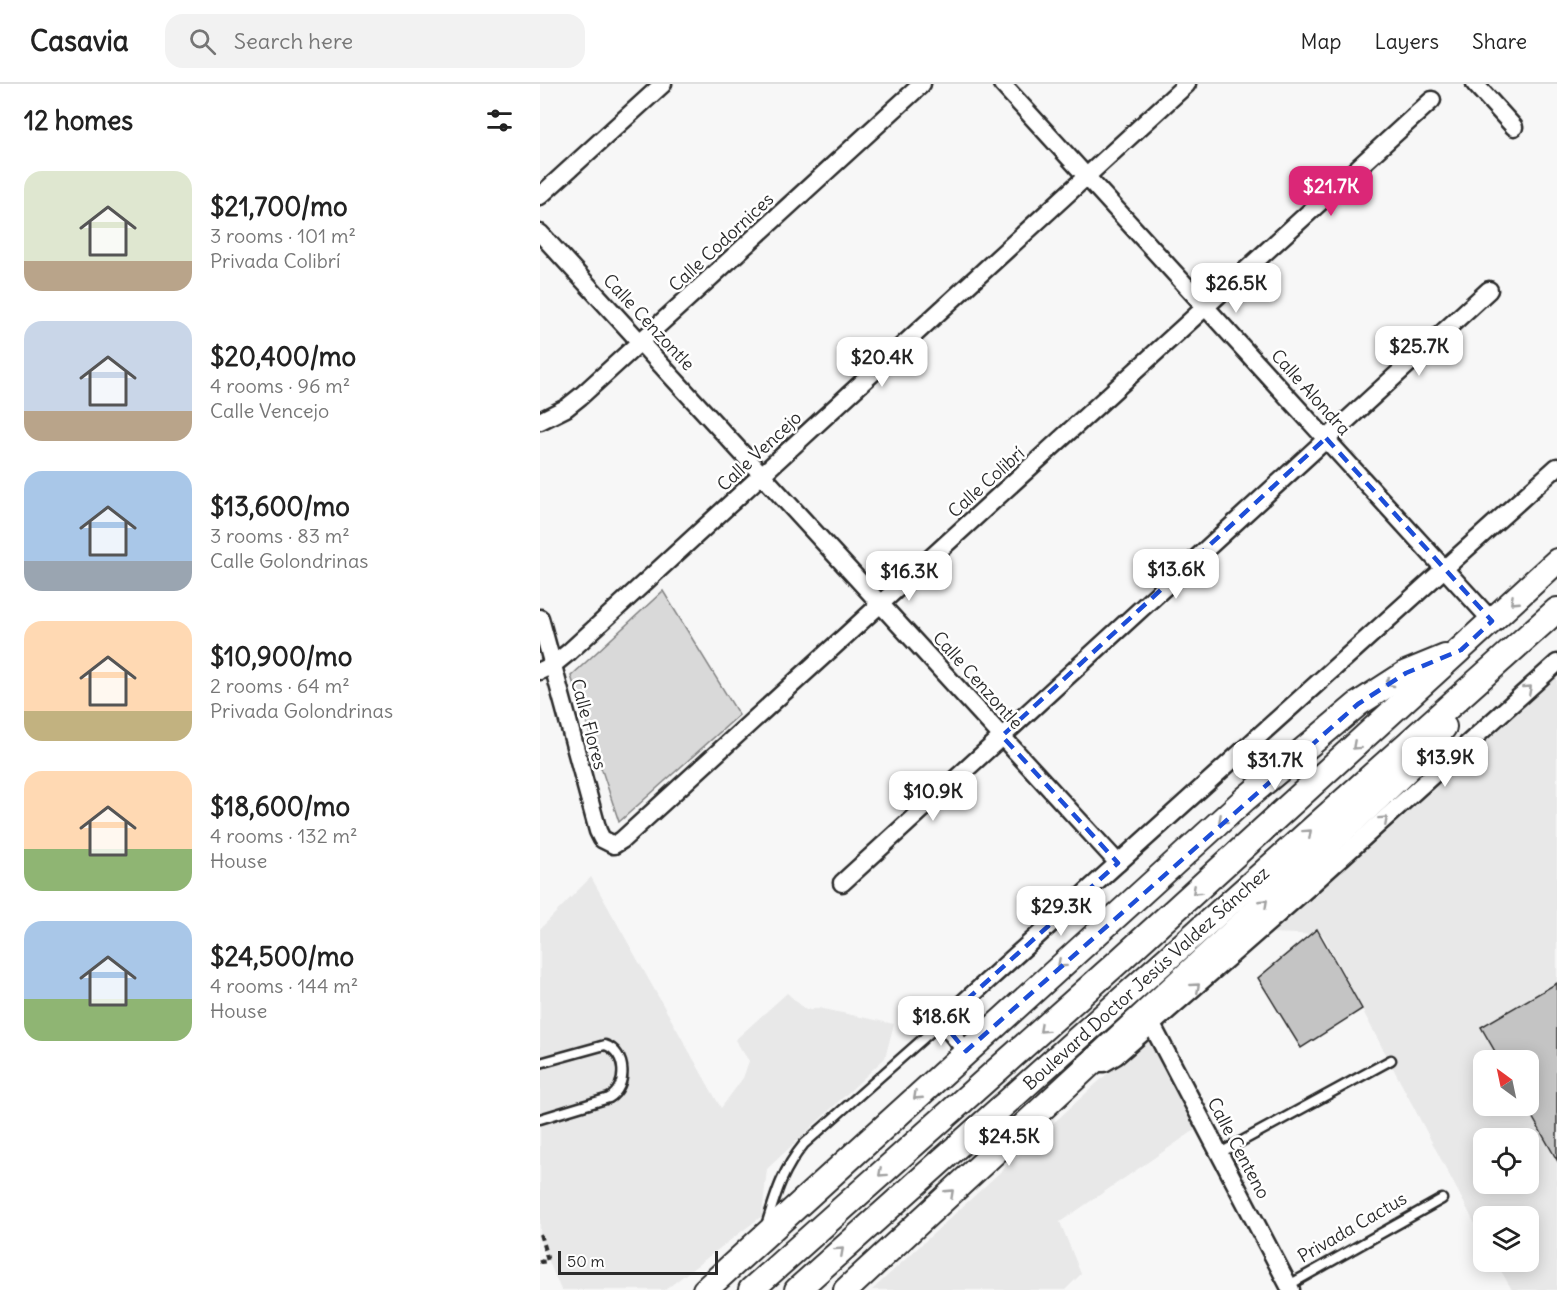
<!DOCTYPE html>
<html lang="en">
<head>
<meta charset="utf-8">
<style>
  body { margin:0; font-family:Delius,sans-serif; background:#f2f2f2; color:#222; height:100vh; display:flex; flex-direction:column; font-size:22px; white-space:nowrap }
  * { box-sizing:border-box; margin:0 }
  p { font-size:20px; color:#767676 }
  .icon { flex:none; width:33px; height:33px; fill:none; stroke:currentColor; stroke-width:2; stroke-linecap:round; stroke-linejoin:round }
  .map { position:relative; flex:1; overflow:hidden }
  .drawer { display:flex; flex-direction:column; background:#fff; width:540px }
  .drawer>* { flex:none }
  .needle { width:39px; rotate:327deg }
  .tools { position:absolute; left:933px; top:966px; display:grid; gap:12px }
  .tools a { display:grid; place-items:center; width:66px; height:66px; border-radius:12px; background:#fff; box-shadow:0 3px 15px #0003; font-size:30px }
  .scale { position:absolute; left:18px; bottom:15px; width:160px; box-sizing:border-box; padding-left:6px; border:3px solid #2b2b2b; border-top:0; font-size:16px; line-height:21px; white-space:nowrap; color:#2b2b2b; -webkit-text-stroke:4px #fff; paint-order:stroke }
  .price { position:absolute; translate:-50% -51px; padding:0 14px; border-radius:12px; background:#fff; color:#222; font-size:20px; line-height:39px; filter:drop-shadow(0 2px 3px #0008) }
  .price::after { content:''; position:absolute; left:50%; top:36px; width:18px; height:14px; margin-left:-9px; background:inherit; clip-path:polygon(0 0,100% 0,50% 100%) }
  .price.on { background:#db2777; color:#fff }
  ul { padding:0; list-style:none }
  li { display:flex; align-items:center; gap:18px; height:150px; padding:0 24px }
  li span { display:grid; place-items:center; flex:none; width:168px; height:120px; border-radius:18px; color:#555 }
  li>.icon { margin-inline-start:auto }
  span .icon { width:72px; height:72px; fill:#fffc; stroke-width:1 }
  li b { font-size:26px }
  h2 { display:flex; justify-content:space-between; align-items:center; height:72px; padding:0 24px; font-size:26px }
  header { display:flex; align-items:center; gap:36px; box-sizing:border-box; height:84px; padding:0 30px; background:#fff; border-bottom:2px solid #e0e0e0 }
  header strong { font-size:28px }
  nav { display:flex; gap:33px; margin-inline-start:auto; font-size:21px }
  .search { width:420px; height:54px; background:#f2f2f2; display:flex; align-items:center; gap:15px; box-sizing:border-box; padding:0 21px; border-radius:18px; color:#767676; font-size:22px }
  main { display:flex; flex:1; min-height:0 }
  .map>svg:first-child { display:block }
  .built { fill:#e8e8e8; fill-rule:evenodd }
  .green { fill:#d9d9d9; stroke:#828282; stroke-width:1.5 }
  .building { fill:#c4c4c4; stroke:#2b2b2b; stroke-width:1.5 }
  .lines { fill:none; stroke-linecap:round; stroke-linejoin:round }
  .lane-casing { stroke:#2b2b2b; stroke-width:13 }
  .street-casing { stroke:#2b2b2b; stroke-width:21 }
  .secondary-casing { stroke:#2b2b2b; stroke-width:28 }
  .path { stroke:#2b2b2b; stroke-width:4; stroke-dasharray:6 4.5; stroke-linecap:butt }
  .lane { stroke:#fff; stroke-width:8 }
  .street { stroke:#fff; stroke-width:16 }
  .secondary { stroke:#fff; stroke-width:24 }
  .oneway { stroke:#a0a0a0 }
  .marked { fill:none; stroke:#1d4ed8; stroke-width:4.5; stroke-dasharray:12 8; stroke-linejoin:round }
  .labels { text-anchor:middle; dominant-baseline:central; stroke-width:5; stroke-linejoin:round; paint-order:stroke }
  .street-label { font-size:18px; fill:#2b2b2b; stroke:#fff }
</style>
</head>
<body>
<header>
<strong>Casavia</strong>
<div class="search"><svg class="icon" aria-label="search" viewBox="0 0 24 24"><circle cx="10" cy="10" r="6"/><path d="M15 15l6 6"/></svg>Search here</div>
<nav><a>Map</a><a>Layers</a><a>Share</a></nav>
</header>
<main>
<section class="drawer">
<h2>12 homes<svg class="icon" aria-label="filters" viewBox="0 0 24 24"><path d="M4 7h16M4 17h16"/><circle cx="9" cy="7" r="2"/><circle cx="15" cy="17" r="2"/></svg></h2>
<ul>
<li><span style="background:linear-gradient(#dfe7d0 75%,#b9a48a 0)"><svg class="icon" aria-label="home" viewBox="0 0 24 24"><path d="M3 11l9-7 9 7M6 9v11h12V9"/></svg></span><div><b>$21,700/mo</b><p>3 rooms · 101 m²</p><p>Privada Colibrí</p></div></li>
<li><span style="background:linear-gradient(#c9d6e8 75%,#b9a48a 0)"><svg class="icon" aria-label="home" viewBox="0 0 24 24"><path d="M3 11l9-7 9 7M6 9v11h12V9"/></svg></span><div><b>$20,400/mo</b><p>4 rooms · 96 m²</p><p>Calle Vencejo</p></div></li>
<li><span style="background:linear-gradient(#a9c7e8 75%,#9aa5b1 0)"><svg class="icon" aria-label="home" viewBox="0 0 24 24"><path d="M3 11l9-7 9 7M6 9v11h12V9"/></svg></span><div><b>$13,600/mo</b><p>3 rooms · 83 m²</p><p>Calle Golondrinas</p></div></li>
<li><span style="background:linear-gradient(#ffd9b3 75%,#c2b280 0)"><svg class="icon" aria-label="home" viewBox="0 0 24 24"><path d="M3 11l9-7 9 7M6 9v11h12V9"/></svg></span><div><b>$10,900/mo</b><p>2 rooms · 64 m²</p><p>Privada Golondrinas</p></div></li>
<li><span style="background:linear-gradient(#ffd9b3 65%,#8fb573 0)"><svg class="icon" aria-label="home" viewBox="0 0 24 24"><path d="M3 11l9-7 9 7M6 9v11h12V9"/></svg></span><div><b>$18,600/mo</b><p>4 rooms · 132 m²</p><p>House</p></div></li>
<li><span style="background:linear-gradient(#a9c7e8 65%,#8fb573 0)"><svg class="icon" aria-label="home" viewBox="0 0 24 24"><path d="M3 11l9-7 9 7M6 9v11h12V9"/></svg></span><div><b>$24,500/mo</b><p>4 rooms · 144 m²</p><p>House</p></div></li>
</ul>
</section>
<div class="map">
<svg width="1017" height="1206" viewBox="0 0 1017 1206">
  <rect width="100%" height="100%" fill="#f7f7f7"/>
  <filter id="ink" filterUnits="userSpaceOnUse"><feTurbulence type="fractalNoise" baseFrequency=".0167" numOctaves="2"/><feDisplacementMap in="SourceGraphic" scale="12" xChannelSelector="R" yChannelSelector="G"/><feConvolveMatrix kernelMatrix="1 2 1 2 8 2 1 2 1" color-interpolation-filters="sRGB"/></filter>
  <g filter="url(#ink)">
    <g class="built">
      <path d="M1017 585V1206H972L956 1178H988V1132H944L943 1155 783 851 730 849ZM944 976H988V1022H944ZM944 1054H988V1100H944Z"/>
      <polygon points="51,793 181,1024 203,994 209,977 195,956 247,909 266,926 279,924 354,940 345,974 227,1085 222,1132 125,1206 21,1206 0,1157 0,845"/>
      <polygon points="607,953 655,1046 520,1138 541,1190 525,1206 332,1206"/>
    </g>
    <polygon class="green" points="123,507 199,631 79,738 31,592"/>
    <g class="building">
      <polygon points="777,845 822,925 761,964 718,894"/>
      <polygon points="1017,899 1017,1076 986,1022 988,1022 988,976 960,976 941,943"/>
    </g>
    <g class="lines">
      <g class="lane-casing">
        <g id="lane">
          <path d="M0 979 65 961C87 968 88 1003 69 1014L0 1035"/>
          <polyline points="680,1069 851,976"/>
          <path d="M226 1142C236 1109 242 1087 264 1060L402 938"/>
          <polyline points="749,1201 902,1115"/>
        </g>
      </g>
      <g class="street-casing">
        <g id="street">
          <polyline points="462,0 952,537"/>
          <polyline points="935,0 974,43"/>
          <polyline points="0,112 123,0"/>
          <polyline points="0,149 578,779"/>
          <polyline points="0,337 26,324 41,312 382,0"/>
          <polyline points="0,534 58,747 62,755 74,761 82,756 892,16"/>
          <polyline points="0,587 13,581 29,568 647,0"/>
          <polyline points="302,799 949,206"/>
          <polyline points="612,941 751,1206"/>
          <polyline points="426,967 402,938 1017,383"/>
          <polyline points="555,979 564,979 576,972 769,803 1017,579"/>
        </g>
      </g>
      <g class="secondary-casing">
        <g id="secondary">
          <polyline points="165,1206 705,715 818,620 866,589 905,573"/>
          <polyline points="211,1206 578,878 1017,477"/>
          <polyline points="257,1206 1017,526"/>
          <polyline points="306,1206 840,712 875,678 904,643"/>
        </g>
      </g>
      <polyline class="path" points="0,1150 8,1177 1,1178 0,1175"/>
      <use href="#lane" class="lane"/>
      <use href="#street" class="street"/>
      <use href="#secondary" class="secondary"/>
    </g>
    <defs><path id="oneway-chevron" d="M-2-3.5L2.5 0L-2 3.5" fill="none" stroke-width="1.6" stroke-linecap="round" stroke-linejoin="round" transform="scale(1.5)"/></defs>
    <g class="oneway">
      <use href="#oneway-chevron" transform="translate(974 517) rotate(137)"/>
      <use href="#oneway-chevron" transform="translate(849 599) rotate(150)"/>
      <use href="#oneway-chevron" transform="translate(988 605) rotate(-42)"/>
      <use href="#oneway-chevron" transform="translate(816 662) rotate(138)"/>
      <use href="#oneway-chevron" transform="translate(682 736) rotate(138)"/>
      <use href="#oneway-chevron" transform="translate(844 736) rotate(-42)"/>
      <use href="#oneway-chevron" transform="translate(768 749) rotate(-42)"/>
      <use href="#oneway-chevron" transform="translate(656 807) rotate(138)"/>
      <use href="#oneway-chevron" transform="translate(724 819) rotate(-43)"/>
      <use href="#oneway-chevron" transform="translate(521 880) rotate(138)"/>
      <use href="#oneway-chevron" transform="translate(656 903) rotate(-41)"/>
      <use href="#oneway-chevron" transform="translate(503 945) rotate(138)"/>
      <use href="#oneway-chevron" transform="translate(377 1012) rotate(137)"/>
      <use href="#oneway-chevron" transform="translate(342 1089) rotate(138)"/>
      <use href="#oneway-chevron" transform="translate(410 1109) rotate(-43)"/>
      <use href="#oneway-chevron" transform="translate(300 1167) rotate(-42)"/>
    </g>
  </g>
  <path class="marked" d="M786 354 952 537 921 566 866 589 818 620 426 967 402 938 578 779 462 652Z"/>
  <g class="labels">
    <g class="street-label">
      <text transform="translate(181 158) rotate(-43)">Calle Codornices</text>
      <text transform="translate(109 238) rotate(47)">Calle Cenzontle</text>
      <text transform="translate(771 308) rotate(48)">Calle Alondra</text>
      <text transform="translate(219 367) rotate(-43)">Calle Vencejo</text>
      <text transform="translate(446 398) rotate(-42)">Calle Colibrí</text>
      <text transform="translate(438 596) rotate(48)">Calle Cenzontle</text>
      <text transform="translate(49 640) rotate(75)">Calle Flores</text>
      <text transform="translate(606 894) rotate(-42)">Boulevard Doctor Jesús Valdez Sánchez</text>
      <text transform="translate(699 1064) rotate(62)">Calle Centeno</text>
      <text transform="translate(812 1143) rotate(-30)">Privada Cactus</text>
    </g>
  </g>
</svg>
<div class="tools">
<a><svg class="needle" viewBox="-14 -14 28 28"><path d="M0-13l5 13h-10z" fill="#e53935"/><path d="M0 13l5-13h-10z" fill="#767676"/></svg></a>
<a><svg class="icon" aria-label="locate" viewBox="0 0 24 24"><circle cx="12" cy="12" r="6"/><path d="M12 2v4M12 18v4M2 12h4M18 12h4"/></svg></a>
<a><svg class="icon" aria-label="layers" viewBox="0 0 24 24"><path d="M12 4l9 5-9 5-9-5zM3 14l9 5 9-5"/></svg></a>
</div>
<div class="scale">50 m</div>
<b class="price on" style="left:791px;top:133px">$21.7K</b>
<b class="price" style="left:696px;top:230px">$26.5K</b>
<b class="price" style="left:879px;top:293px">$25.7K</b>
<b class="price" style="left:342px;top:304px">$20.4K</b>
<b class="price" style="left:636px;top:516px">$13.6K</b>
<b class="price" style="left:369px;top:518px">$16.3K</b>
<b class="price" style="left:905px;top:704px">$13.9K</b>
<b class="price" style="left:735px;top:707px">$31.7K</b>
<b class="price" style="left:393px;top:738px">$10.9K</b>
<b class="price" style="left:521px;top:853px">$29.3K</b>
<b class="price" style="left:401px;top:963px">$18.6K</b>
<b class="price" style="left:469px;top:1083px">$24.5K</b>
</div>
</main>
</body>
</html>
